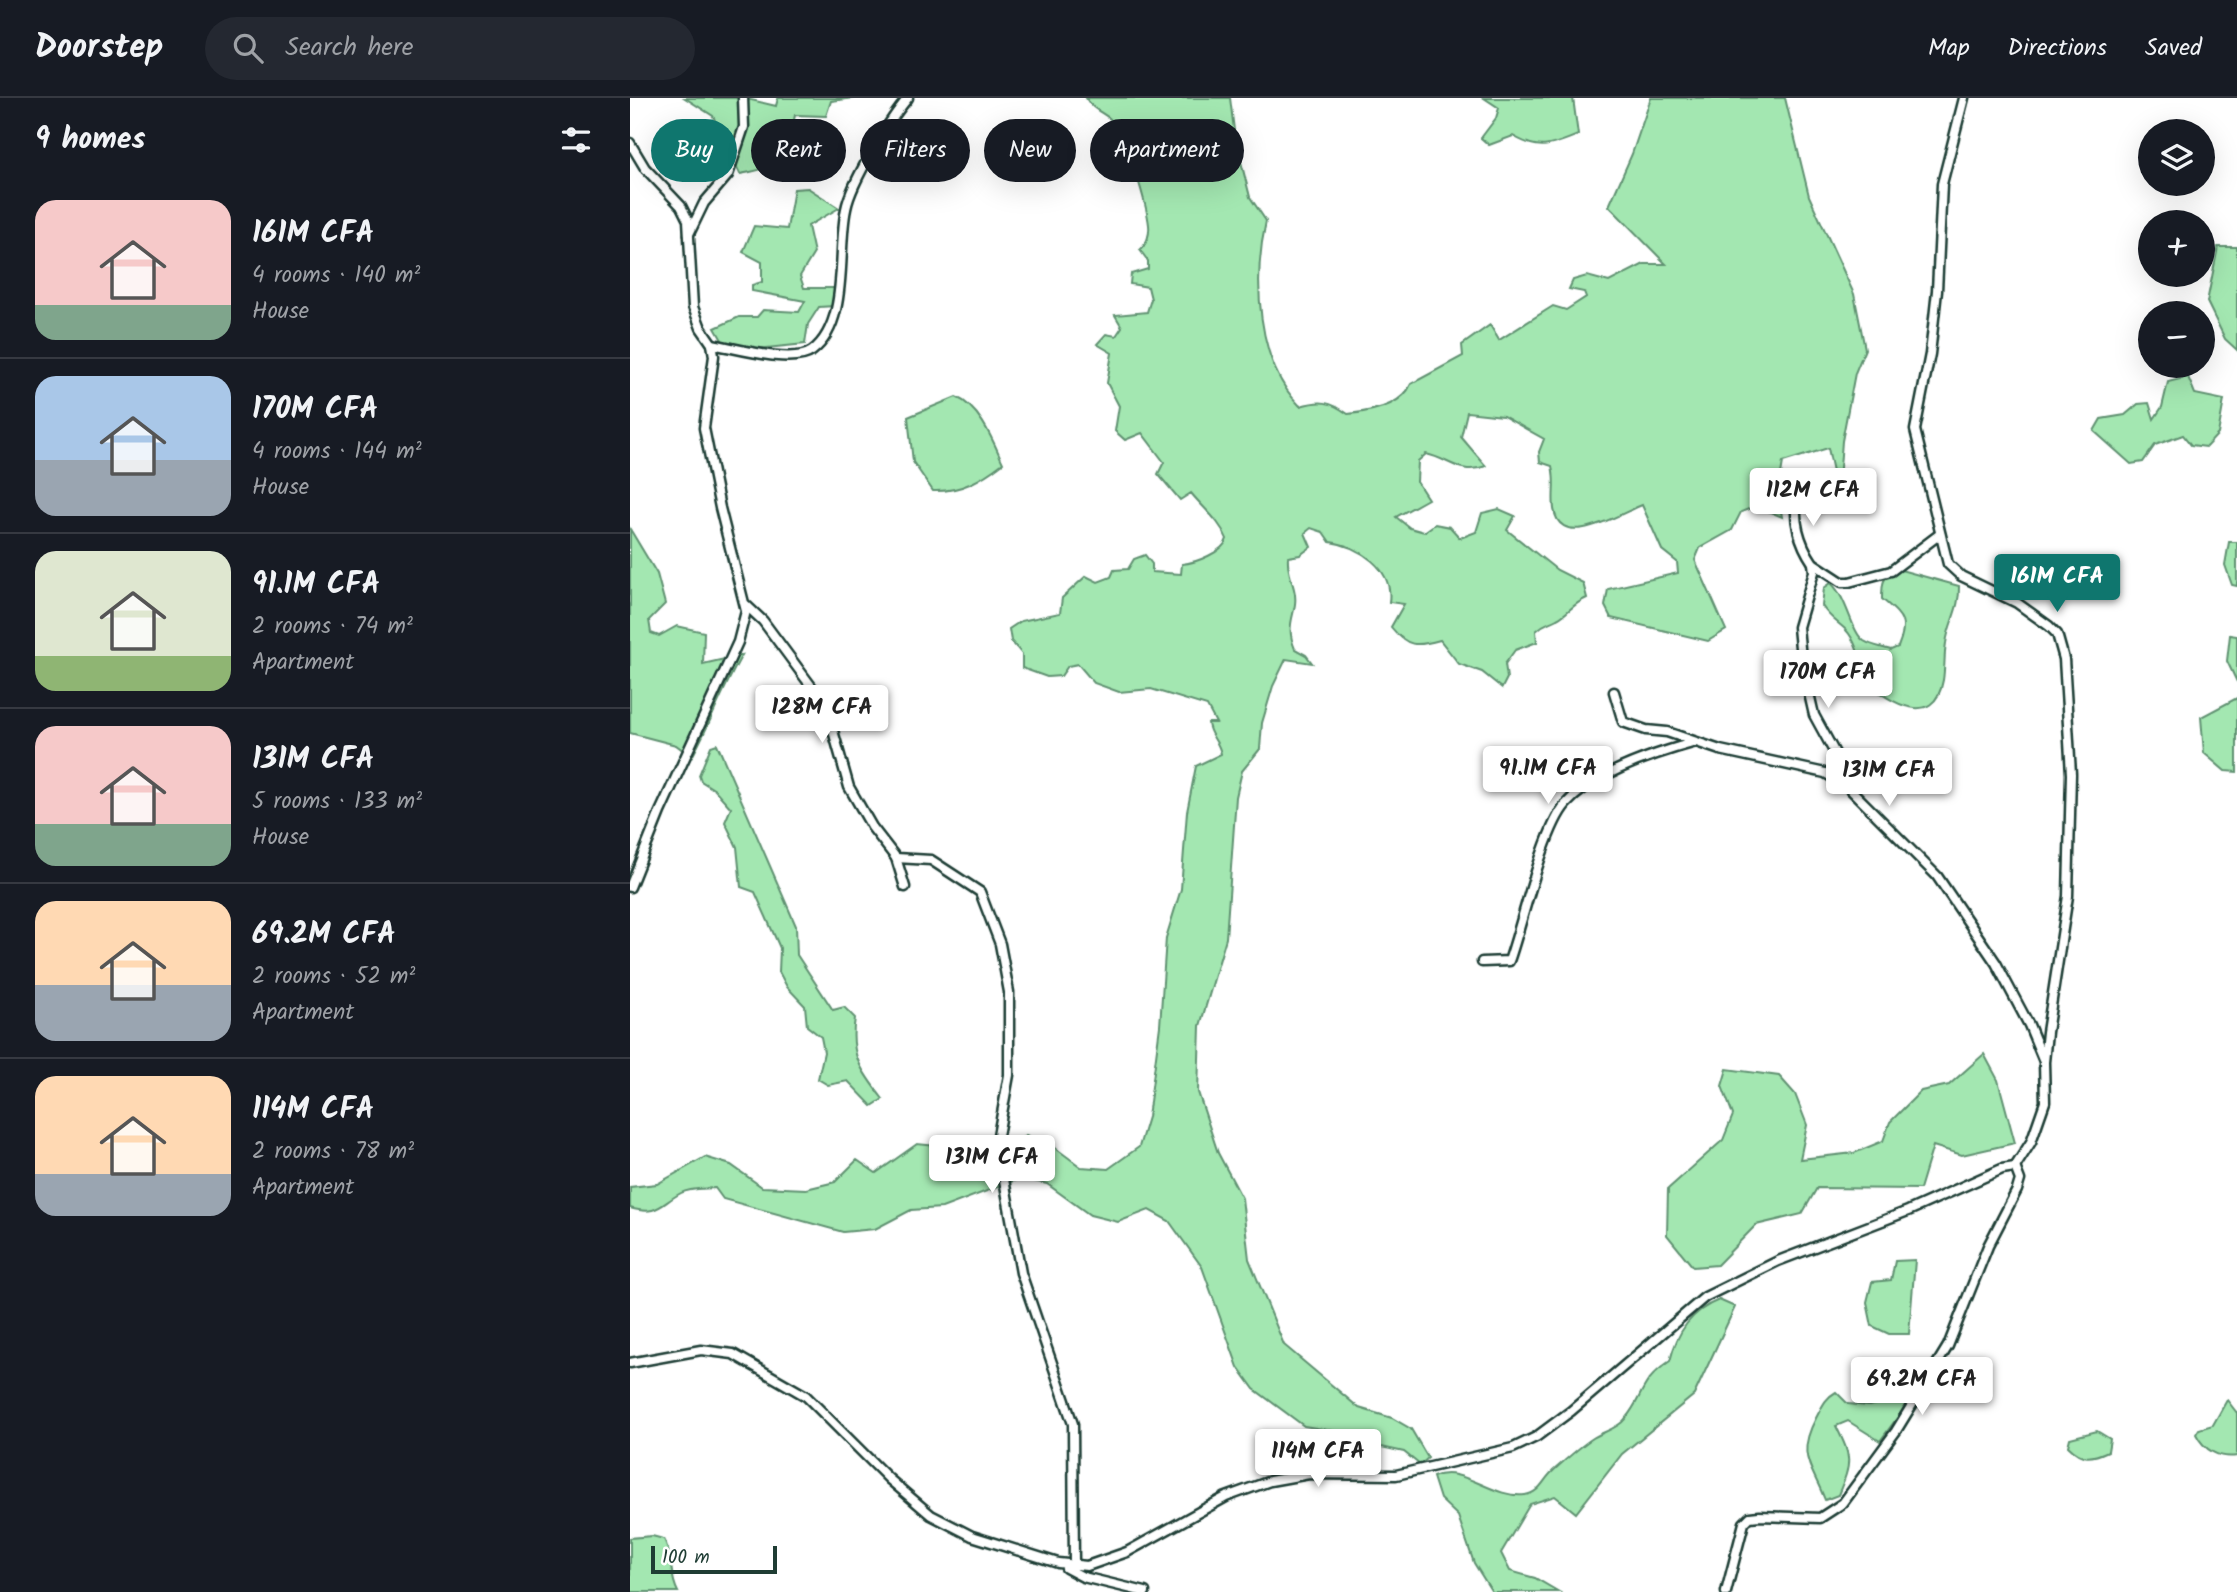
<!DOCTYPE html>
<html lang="en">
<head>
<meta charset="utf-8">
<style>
  body { margin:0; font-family:Kalam,sans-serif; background:#242831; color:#f1f3f6; height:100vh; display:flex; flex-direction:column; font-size:26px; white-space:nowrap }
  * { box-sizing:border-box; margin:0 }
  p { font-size:23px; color:#9ea1a6 }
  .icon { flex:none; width:38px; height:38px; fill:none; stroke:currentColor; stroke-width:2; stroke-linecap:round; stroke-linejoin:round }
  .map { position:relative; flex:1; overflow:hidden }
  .side { display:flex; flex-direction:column; background:#171b24; width:630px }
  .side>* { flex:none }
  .hud { position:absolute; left:21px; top:21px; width:665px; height:63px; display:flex; gap:14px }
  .controls { position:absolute; left:1508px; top:21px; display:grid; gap:14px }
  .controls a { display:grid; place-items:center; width:77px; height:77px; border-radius:50%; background:#171b24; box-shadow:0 7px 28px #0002; font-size:35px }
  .scale { position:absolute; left:21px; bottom:18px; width:126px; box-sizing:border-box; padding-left:7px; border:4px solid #1f3d34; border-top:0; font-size:19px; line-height:24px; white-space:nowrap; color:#1f3d34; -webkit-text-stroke:5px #fff; paint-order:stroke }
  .price { position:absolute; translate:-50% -60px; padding:0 16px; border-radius:7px; background:#fff; color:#222; font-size:23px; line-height:46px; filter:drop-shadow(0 2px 4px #0008) }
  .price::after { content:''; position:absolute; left:50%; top:42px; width:21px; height:16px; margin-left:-10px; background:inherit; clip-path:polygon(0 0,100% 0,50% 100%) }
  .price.on { background:#0f766e; color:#fff }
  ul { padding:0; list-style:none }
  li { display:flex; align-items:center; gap:21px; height:175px; padding:0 35px }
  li+li { border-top:2px solid #363941 }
  li span { display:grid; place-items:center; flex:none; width:196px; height:140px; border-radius:21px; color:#555 }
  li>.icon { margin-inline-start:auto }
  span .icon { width:84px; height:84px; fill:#fffc; stroke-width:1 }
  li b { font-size:30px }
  h2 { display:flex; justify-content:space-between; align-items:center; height:84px; padding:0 35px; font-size:30px }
  .tag { padding:0 24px; border-radius:32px; background:#171b24; box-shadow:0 7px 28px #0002; font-size:24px; line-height:63px }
  .tag.on { background:#0f766e; color:#fff }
  header { display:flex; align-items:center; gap:42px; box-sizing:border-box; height:98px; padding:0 35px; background:#171b24; border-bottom:2px solid #363941 }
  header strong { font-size:33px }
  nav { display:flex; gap:38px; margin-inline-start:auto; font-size:24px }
  .search { width:490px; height:63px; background:#242831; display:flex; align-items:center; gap:18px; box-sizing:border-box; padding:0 24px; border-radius:38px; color:#9ea1a6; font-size:26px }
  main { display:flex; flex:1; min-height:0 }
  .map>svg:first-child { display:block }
  .green { fill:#a3e7b1; stroke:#619272; stroke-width:2 }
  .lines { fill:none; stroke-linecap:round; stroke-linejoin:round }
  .minor-casing { stroke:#1f3d34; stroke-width:13 }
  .minor { stroke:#fff; stroke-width:8 }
</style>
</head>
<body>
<header>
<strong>Doorstep</strong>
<div class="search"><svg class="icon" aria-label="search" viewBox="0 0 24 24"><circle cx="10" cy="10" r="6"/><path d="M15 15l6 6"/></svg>Search here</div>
<nav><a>Map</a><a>Directions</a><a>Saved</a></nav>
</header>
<main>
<section class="side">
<h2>9 homes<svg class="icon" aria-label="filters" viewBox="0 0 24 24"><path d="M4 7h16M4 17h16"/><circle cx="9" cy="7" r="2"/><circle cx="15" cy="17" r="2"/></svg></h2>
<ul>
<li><span style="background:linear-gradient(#f6c9c9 75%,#7fa58c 0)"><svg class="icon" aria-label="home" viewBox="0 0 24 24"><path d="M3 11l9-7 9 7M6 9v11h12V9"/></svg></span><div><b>161M CFA</b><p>4 rooms · 140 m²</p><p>House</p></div></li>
<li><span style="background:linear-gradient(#a9c7e8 60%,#9aa5b1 0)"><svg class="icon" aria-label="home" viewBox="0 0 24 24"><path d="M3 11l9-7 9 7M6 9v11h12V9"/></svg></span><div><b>170M CFA</b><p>4 rooms · 144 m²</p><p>House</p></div></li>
<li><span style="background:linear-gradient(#dfe7d0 75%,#8fb573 0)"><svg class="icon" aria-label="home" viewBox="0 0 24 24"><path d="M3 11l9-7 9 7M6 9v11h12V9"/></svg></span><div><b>91.1M CFA</b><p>2 rooms · 74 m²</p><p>Apartment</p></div></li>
<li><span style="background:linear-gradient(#f6c9c9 70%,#7fa58c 0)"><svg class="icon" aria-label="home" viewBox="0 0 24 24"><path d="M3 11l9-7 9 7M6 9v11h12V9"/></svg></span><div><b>131M CFA</b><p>5 rooms · 133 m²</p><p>House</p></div></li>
<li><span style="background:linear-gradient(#ffd9b3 60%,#9aa5b1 0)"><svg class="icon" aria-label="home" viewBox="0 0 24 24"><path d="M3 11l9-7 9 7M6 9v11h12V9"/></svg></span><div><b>69.2M CFA</b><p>2 rooms · 52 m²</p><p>Apartment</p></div></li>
<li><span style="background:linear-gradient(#ffd9b3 70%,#9aa5b1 0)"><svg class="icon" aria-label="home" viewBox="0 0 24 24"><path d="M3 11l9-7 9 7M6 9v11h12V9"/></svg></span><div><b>114M CFA</b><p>2 rooms · 78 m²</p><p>Apartment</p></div></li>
</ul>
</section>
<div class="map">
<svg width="1607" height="1494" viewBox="0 0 1607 1494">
  <rect width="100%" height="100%" fill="#fff"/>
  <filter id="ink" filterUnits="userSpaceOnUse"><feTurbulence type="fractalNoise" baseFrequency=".0143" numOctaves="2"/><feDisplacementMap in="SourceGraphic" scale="14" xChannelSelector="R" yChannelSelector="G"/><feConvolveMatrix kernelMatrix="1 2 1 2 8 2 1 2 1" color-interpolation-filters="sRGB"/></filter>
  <g filter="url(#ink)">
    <g class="green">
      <path d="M55 0H113L146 8 148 0H225L201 3 196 18 165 17C156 60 155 68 110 76L83 18Z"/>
      <path d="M456 0H600L605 40 620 99 636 123C623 180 626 264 670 308 691 302 700 303 718 316 739 314 772 308 781 286L833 258 832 247 860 227 869 242 923 208 936 212 956 199 954 194 939 191 943 182 957 178 979 184 1014 166H1036L979 108 1002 56 1021 0H1155L1179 98 1224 196 1235 251 1225 275 1212 343 1208 397 1198 350 1153 364 1148 394 1152 419 1126 408 1111 414 1102 432 1070 450 1065 462 1096 532 1078 543 981 520 975 508 978 491 1048 475 1047 464 1032 452 1012 407C991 415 930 454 924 411 922 396 926 384 922 368L910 364 909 354 914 341 873 318 837 314 831 339 856 368C830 378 820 361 796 356L788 363 787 384 798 401 766 419 780 430 794 434 805 426 820 429 830 440 846 434 852 415 869 411 885 418 877 432 927 472 953 485 957 500C942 506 938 516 927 521 918 526 914 525 906 533L907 544 885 552 875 566 877 580 872 590 852 574 829 566 810 542C786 549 777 549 761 529L774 506 759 504C764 471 729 448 700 444L693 434 681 430 675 435 681 449 670 457 658 459C657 472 661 479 664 491 670 514 653 523 665 551L676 557 682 565 656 561 643 588 632 625 630 651 612 673 606 699 596 840 570 928 568 994 588 1055 612 1100 619 1161 654 1247 729 1310 762 1320 781 1331 798 1360 790 1367 774 1354 715 1341 704 1333 674 1328 624 1291 608 1269 572 1169 539 1123 519 1112 488 1124 460 1117 417 1086 391 1080 312 1110 281 1112 245 1131 213 1134 93 1101 85 1090C75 1091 60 1090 51 1095 29 1107 28 1118 0 1110V1089L27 1086 75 1059 101 1067 132 1089 176 1091 205 1084 227 1062 246 1075 287 1046 327 1050 352 1062 378 1060 396 1037 424 1049 451 1069 478 1071 509 1049 518 1019 530 928 536 840 551 791 557 714 566 668 591 656C589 643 579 638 578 625H586L577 608 521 591 489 594 464 585 448 566 438 568 431 578 417 579 392 570V556L381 543 379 531 391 523 430 515 432 500 456 478 468 484 481 479 484 472 498 471 504 461 515 457 522 466V474L551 476 552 466C565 465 594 454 597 441 590 423 574 411 561 395L550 402 528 376 534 364 512 335 495 342 485 333 489 308 477 285 482 255 467 246 476 236 486 238 492 229 485 217 517 214 521 201 518 189 500 186 501 176 518 171V163L510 152C517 146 520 136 519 127 517 108 498 43 487 28 478 15 463 14 456 0Z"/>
      <path d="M854 0H943L948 37C921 48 910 54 883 38L859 47 851 40 866 20 869 10Z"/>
      <polygon points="178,90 209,110 178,128 184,155 170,178 174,190 205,190 204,208 189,209 178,226 175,246 99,254 85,230 109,219 127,219 133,212 169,214 175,203 122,193 122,187 132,184 132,164 113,154 124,128 157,131 164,91"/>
      <polygon points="1588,149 1607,149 1607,252 1595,241 1577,204"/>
      <polygon points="1558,279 1565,296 1594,302 1588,336 1576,349 1561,347 1553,337 1525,347 1513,364 1501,366 1464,333 1471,321 1495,317 1508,306 1519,305 1524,321 1532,309 1538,284"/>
      <path d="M326 299C350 309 363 343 373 365 351 382 331 394 303 393L283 364 278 319Z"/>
      <path d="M0 431 27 476 35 506 19 522 21 535 29 538 47 528 74 534 73 566 112 557C93 590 80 626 62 659L46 647 0 635Z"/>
      <polygon points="1599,444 1607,444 1607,488 1602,487 1595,467"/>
      <path d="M1267 471 1329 488C1330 510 1319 524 1316 545 1314 557 1315 570 1313 582 1304 633 1258 603 1235 583 1231 567 1228 544 1215 531 1206 523 1199 519 1192 508L1194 490 1201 485C1218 501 1221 534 1234 543 1242 548 1252 549 1261 552L1268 549C1279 522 1272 519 1252 501 1252 485 1252 479 1267 471Z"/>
      <polygon points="1600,537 1607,538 1607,584 1597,563"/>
      <polygon points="1607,600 1607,674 1595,673 1574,655 1571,619"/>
      <path d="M87 646 166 828 167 857 203 912 214 909 225 920C219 956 231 973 253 1001L242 1008 218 983 198 987 188 981 194 954 191 939 177 928 175 908 157 889 149 874 150 850 125 794 111 789 107 749 95 724 101 710 85 692 71 683 69 677 81 648Z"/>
      <polygon points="1354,956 1368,982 1385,1045 1332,1057 1303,1048 1290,1091 1187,1090 1172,1116 1126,1127 1087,1167 1063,1169 1037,1137 1038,1091 1093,1042 1103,1017 1092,988 1097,971 1149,978 1165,996 1177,1027 1170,1061 1224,1055 1253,1043 1260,1024 1291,993 1319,987"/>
      <polygon points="1285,1162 1279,1236 1259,1236 1242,1228 1237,1204 1242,1184 1261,1182 1265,1163"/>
      <path d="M1089 1202 1105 1209 1064 1297 992 1356 946 1415 925 1398 900 1406 871 1455 880 1473 905 1480 929 1494H862L844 1465 828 1418 810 1401 803 1379C832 1366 862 1401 895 1397 910 1395 913 1382 922 1374 934 1363 949 1349 963 1340 972 1334 989 1330 995 1321 1015 1297 1008 1285 1040 1263 1047 1234 1061 1213 1089 1202Z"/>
      <path d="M1206 1294 1218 1306 1239 1308 1273 1298 1278 1305 1250 1343 1218 1323 1206 1328C1222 1360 1222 1364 1208 1397L1195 1402C1181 1366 1166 1358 1186 1320 1192 1309 1195 1300 1206 1294Z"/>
      <path d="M1597 1302 1607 1315V1358C1589 1361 1574 1352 1566 1336L1569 1331 1583 1327Z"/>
      <path d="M1467 1333 1480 1341 1478 1353C1461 1361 1452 1362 1438 1348L1440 1340Z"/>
      <path d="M22 1438 34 1441C43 1458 39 1478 48 1494H0V1440Z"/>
    </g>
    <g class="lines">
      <g class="minor-casing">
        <g id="minor">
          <polyline points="1334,0 1312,86 1307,193 1300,256 1285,332 1318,466 1331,478 1387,505 1419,528 1427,536 1434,561 1441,676 1438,798 1417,934 1414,964 1415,1004 1401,1044 1385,1069"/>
          <polyline points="0,45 15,70 51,108 58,122 63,209 71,230 82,246 84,258 74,330 90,410 116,513 108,544 30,714 0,789"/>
          <polyline points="59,136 74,105 98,77 114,29 113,0"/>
          <path d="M82 246C105 250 163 267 182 253 220 225 207 151 216 111 221 84 260 21 278 0"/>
          <path d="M1169 397C1161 419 1170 446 1183 465"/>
          <polyline points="116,507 133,523 184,592 202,629 219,689 242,729 266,760 275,789"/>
          <polyline points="984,594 993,624 1016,632 1037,634 1090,652 1195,675 1218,689 1307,778 1366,865 1399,927 1413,961"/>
          <polyline points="1210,682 1213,670 1184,617 1171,560 1168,529 1184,474 1183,465 1212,484 1219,484 1261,473 1310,436"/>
          <polyline points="266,760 301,762 350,794 370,846 379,894 379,977 367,1043 391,1175 443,1326 444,1468"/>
          <path d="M852 864 879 863C892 827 913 732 936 706 964 675 1026 655 1066 644"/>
          <polyline points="0,1265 71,1252 103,1256 176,1298 259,1381 301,1417 342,1438 428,1465 457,1468 497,1454 596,1399 640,1383 679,1376 766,1377 883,1350 906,1339 941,1313 1075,1199 1148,1163 1278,1113 1372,1071 1385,1069"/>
          <polyline points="436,1470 453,1479 515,1494"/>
          <polyline points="1096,1494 1114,1425 1120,1419 1129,1418 1190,1420 1213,1405 1266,1333 1318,1248 1358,1148 1387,1092 1390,1082 1385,1069"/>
        </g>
      </g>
      <use href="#minor" class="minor"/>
    </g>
  </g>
</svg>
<div class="controls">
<a><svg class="icon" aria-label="layers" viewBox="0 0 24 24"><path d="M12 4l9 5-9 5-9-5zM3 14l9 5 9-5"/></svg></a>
<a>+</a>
<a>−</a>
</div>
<div class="scale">100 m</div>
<b class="price" style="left:1183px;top:430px">112M CFA</b>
<b class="price on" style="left:1427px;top:516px">161M CFA</b>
<b class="price" style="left:1198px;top:612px">170M CFA</b>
<b class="price" style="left:192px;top:647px">128M CFA</b>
<b class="price" style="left:918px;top:708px">91.1M CFA</b>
<b class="price" style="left:1259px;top:710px">131M CFA</b>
<b class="price" style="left:362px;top:1097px">131M CFA</b>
<b class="price" style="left:1292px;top:1319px">69.2M CFA</b>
<b class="price" style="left:688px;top:1391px">114M CFA</b>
<div class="hud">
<a class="tag on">Buy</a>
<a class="tag">Rent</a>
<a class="tag">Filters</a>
<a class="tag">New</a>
<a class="tag">Apartment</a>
</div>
</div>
</main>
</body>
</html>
